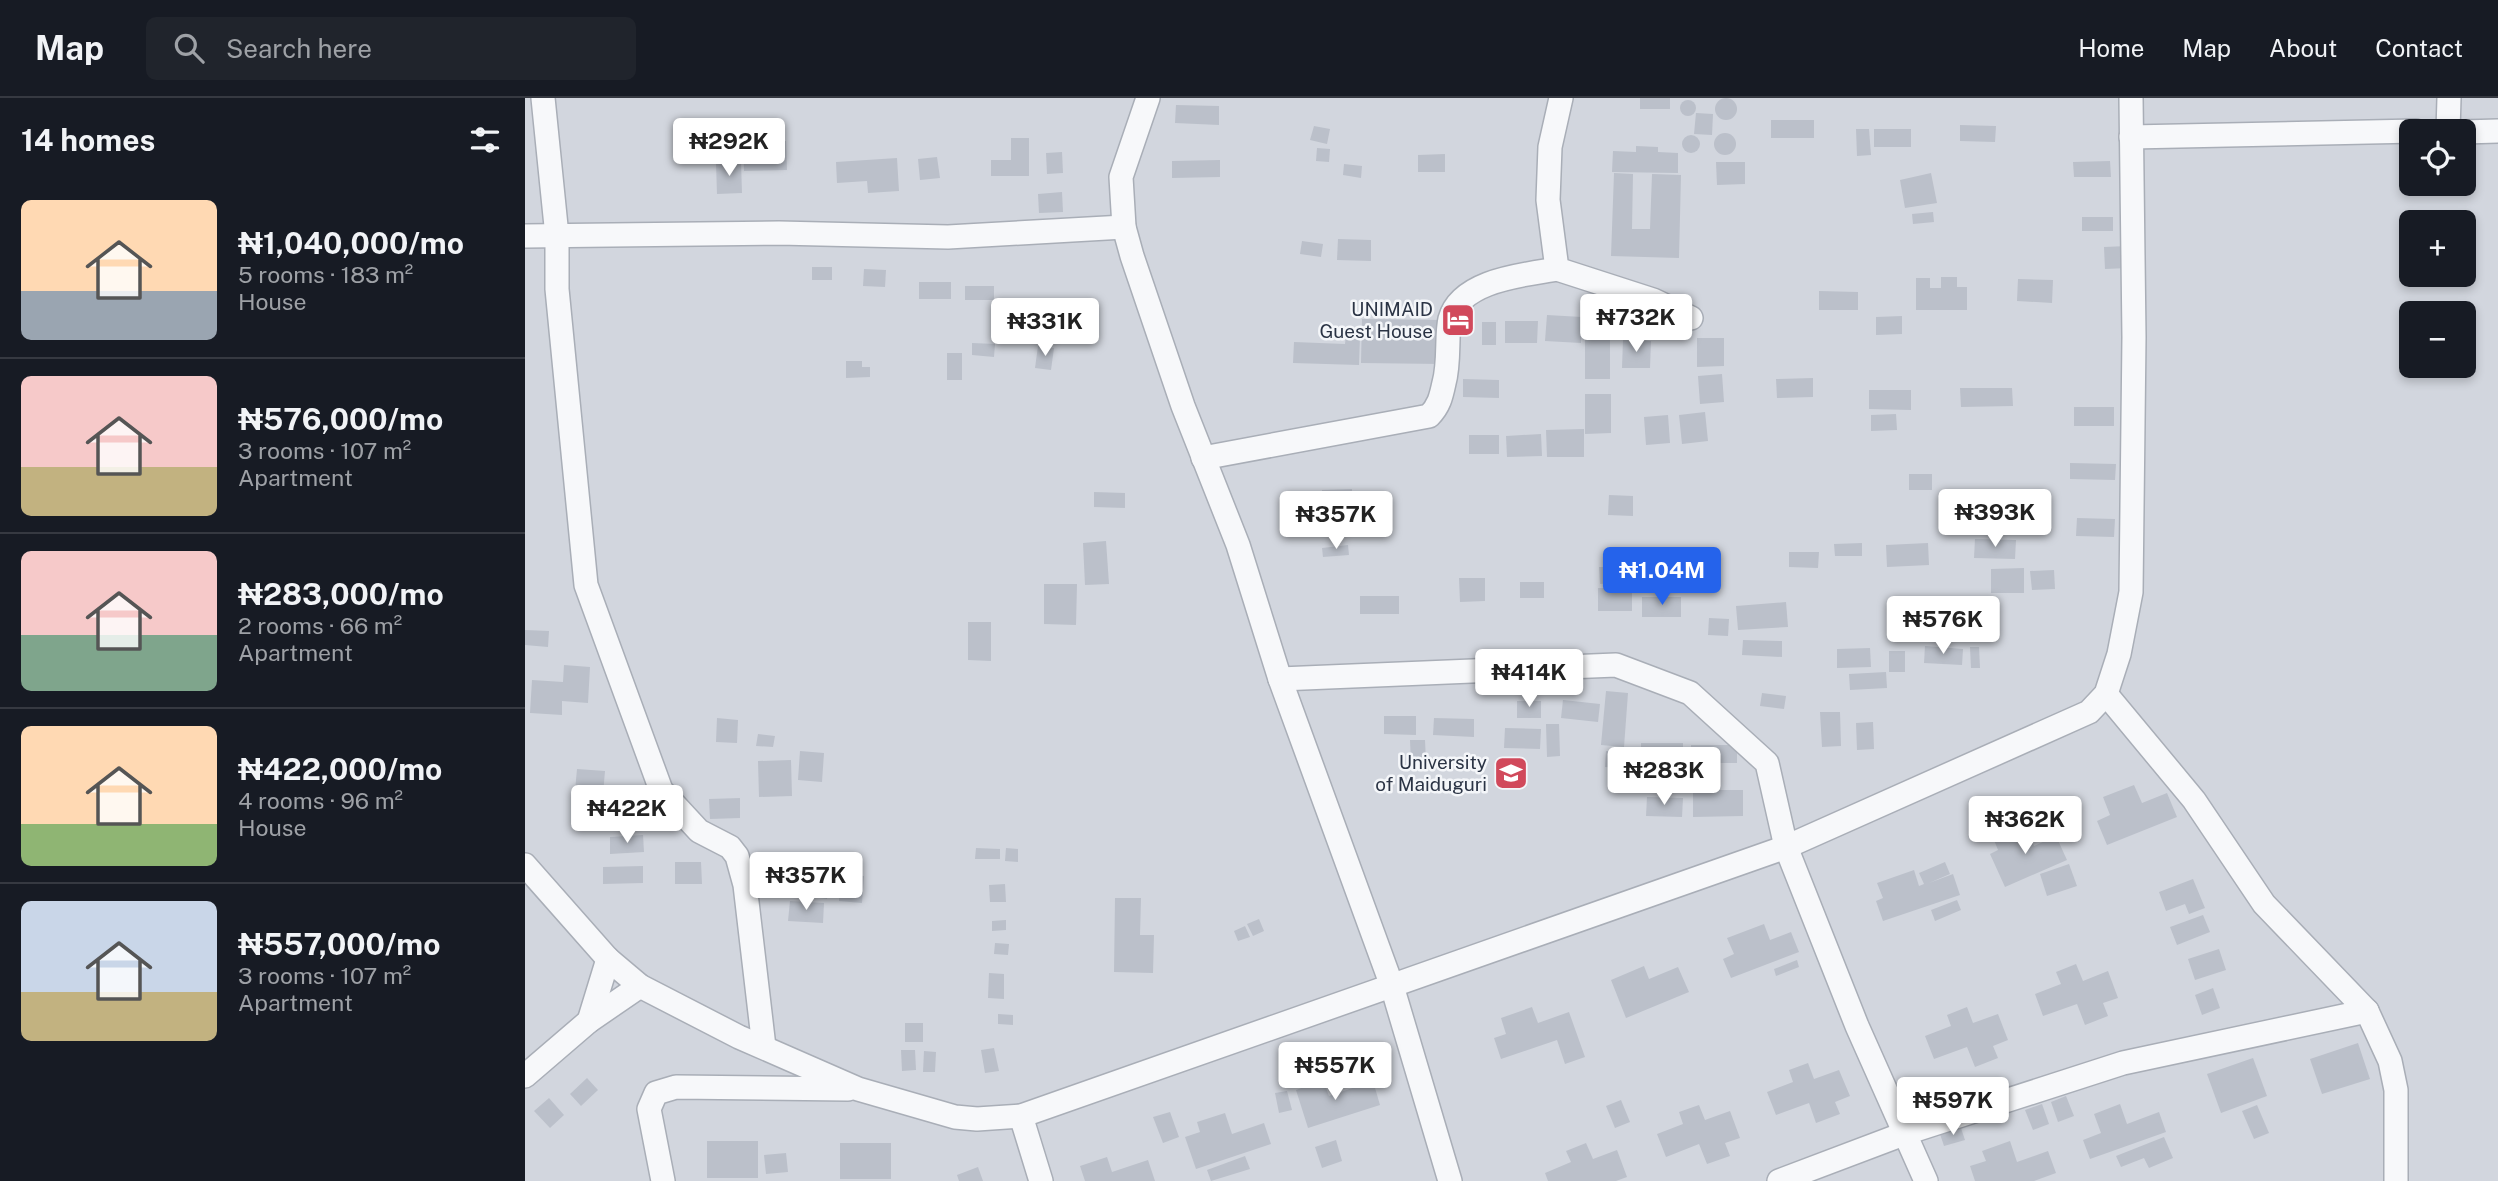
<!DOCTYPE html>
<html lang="en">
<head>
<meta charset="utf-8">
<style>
  body { margin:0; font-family:"Public Sans",sans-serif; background:#20242c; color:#f1f3f6; height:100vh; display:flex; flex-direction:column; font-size:26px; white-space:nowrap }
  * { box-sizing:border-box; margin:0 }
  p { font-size:23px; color:#9ea1a6 }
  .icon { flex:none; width:38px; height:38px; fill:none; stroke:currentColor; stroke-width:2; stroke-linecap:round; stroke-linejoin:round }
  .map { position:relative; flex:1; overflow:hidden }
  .panel { display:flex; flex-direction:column; background:#171b24; width:525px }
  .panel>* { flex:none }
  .tools { position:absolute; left:1874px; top:21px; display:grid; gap:14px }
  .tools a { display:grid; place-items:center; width:77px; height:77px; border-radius:10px; background:#171b24; box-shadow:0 4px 10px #0003; font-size:35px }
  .price { position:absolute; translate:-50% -60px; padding:0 16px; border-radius:7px; background:#fff; color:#222; font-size:23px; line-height:46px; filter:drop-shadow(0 2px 4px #0008) }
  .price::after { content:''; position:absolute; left:50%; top:42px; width:21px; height:16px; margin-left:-10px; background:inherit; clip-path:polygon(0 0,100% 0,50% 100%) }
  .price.on { background:#2563eb; color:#fff }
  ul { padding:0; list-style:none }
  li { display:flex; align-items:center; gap:21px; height:175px; padding:0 21px }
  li+li { border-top:2px solid #363941 }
  li span { display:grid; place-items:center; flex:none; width:196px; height:140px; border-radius:10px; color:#555 }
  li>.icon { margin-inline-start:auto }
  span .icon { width:84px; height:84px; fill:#fffc; stroke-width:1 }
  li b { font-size:30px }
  h2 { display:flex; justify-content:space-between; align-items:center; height:84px; padding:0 21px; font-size:30px }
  header { display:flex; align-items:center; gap:42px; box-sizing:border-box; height:98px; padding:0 35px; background:#171b24; border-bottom:2px solid #363941 }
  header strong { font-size:33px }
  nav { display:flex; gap:38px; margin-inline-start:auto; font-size:24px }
  .search { width:490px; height:63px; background:#20242c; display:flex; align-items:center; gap:18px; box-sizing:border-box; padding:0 24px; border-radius:10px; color:#9ea1a6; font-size:26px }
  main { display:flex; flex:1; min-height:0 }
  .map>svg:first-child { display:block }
  .built { fill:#d2d6de; fill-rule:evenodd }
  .building { fill:#bbc0ca }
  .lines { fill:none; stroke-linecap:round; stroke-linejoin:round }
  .street-casing { stroke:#a9aeb7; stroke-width:26 }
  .street { stroke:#f7f8fa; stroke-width:23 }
  .labels { text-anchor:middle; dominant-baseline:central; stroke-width:5; stroke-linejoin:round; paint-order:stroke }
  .poi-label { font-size:19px; fill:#2b3445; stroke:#f4f6f9; text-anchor:end }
</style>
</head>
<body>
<header>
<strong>Map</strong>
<div class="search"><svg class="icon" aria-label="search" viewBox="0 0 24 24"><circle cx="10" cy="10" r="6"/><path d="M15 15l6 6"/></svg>Search here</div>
<nav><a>Home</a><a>Map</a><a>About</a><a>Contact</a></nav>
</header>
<main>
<section class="panel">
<h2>14 homes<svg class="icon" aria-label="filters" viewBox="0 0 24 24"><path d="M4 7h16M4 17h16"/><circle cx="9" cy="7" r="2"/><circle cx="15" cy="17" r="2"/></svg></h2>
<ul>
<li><span style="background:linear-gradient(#ffd9b3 65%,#9aa5b1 0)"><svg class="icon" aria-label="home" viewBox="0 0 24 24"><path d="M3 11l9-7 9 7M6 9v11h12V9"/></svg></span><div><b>₦1,040,000/mo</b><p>5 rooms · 183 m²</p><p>House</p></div></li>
<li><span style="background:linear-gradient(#f6c9c9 65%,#c2b280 0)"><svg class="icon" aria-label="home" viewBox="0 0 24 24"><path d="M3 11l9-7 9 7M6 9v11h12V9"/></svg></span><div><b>₦576,000/mo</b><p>3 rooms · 107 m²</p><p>Apartment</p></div></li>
<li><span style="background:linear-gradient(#f6c9c9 60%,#7fa58c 0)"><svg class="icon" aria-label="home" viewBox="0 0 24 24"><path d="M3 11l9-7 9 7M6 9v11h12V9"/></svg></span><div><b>₦283,000/mo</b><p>2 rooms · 66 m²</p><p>Apartment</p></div></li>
<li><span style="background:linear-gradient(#ffd9b3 70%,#8fb573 0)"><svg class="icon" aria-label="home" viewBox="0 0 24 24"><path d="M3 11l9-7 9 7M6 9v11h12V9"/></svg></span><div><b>₦422,000/mo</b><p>4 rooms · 96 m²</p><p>House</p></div></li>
<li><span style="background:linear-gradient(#c9d6e8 65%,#c2b280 0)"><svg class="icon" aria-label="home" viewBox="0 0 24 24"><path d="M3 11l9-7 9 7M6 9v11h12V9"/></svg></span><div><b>₦557,000/mo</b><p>3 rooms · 107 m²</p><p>Apartment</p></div></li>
</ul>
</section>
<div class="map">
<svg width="1973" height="1083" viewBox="0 0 1973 1083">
  <rect width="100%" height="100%" fill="#e4e7ec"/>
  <path class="built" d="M0 0H1973V1083H0ZM1886 33H1939V86H1886ZM1886 124H1939V177H1886ZM1886 215H1939V268H1886Z"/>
  <g class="building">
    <rect x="1115" y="0" width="30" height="11"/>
    <circle cx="1201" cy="11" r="11"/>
    <circle cx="1163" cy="10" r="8"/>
    <polygon points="651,7 694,8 694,27 650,25"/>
    <polygon points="1171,15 1188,16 1187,37 1169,36"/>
    <rect x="1246" y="22" width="43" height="18"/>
    <polygon points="1435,27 1471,28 1470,44 1435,43"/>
    <polygon points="789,28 805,31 802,46 785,42"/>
    <polygon points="1331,31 1344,31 1346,57 1332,58"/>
    <rect x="1349" y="31" width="37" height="18"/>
    <circle cx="1200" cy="46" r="11"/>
    <circle cx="1166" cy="46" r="9"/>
    <polygon points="486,40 504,40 504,78 466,78 466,62 486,62"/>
    <polygon points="261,43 262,72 219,73 218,44"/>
    <polygon points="1111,48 1133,49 1133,54 1153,55 1153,75 1087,74 1088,53 1111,54"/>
    <polygon points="792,50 805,51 804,64 791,63"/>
    <polygon points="537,54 538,75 522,76 521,55"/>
    <polygon points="920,56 920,74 893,74 893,57"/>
    <polygon points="412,59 415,80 395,82 393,61"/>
    <polygon points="372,60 374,93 343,95 342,83 312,85 311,64"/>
    <polygon points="695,62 695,79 647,80 647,63"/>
    <polygon points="1585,63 1586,79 1549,79 1548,64"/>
    <polygon points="216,64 217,95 192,96 191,65"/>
    <polygon points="1191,64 1220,64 1220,86 1192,87"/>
    <polygon points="819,66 837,68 836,80 818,77"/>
    <polygon points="1089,75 1108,76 1107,131 1125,131 1127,76 1156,77 1154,160 1086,158"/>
    <polygon points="1406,75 1412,105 1380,110 1375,82"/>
    <polygon points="537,94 538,114 514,115 513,96"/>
    <polygon points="1408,114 1409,124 1388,126 1387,116"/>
    <rect x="1557" y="119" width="31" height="14"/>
    <polygon points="813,141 846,142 846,163 812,162"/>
    <polygon points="777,143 798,146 796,159 775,156"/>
    <polygon points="1603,148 1603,170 1580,171 1579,149"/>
    <rect x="287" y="169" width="20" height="13"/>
    <polygon points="339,171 361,172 360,189 338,188"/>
    <polygon points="1416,179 1432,179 1432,189 1442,189 1442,212 1391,212 1391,180 1405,180 1405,190 1416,190"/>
    <polygon points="1493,181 1528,182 1527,205 1492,203"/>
    <rect x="394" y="184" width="32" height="17"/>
    <rect x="440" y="188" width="29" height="14"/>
    <polygon points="1294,193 1333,194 1333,212 1294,212"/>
    <polygon points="1022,217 1057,219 1056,245 1020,243"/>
    <polygon points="1377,218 1377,236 1351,237 1351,219"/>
    <polygon points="837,221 917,222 916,266 836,265"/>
    <polygon points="980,223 1013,223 1012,245 980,245"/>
    <rect x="957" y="224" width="14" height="23"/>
    <polygon points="520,234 536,235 535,245 520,244"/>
    <polygon points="821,237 835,238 834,267 768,265 769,244 820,246"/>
    <polygon points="1172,240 1199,240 1199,268 1172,269"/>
    <rect x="1060" y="242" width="25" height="39"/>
    <polygon points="1098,242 1126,243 1125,270 1097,270"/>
    <polygon points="447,245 470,246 469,259 447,257"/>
    <polygon points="513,248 529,250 526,272 510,270"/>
    <rect x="422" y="255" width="15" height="27"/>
    <polygon points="321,263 337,263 337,269 345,269 345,279 321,280"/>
    <polygon points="1197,276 1199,304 1175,306 1173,278"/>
    <polygon points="1288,280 1288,299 1252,300 1251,281"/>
    <polygon points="938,281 974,282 974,300 938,299"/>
    <polygon points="1435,290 1487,290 1488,308 1436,309"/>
    <polygon points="1344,292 1386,292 1386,312 1344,311"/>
    <polygon points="1060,296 1086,296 1086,335 1060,336"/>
    <rect x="1549" y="309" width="40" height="19"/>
    <polygon points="1180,314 1183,343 1157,346 1154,317"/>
    <polygon points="1371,316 1372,332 1346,333 1346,317"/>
    <polygon points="1143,317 1145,345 1121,347 1119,319"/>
    <polygon points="1059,331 1059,359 1022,359 1021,332"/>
    <polygon points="1016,336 1017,358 982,359 981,338"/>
    <rect x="944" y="337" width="30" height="19"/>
    <polygon points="1545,365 1591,366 1590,382 1545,381"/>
    <rect x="1384" y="376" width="23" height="16"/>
    <polygon points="827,391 827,403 797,404 797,392"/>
    <polygon points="569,394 600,395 600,410 569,409"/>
    <polygon points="1084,397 1108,398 1108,418 1083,417"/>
    <polygon points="1552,420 1590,421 1589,439 1551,438"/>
    <polygon points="1450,441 1491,442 1490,461 1449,460"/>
    <polygon points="581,443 584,486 560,487 558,445"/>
    <polygon points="1337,445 1337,458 1310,458 1309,446"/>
    <polygon points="1403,445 1404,467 1362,469 1361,447"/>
    <polygon points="823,447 824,457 798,459 797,450"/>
    <polygon points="1264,454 1294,454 1293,470 1264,469"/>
    <polygon points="1074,469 1091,469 1091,485 1075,486"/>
    <polygon points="1499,470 1499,495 1466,495 1466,471"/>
    <polygon points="1529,472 1530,491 1507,492 1505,473"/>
    <polygon points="934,480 960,480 960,503 935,504"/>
    <rect x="995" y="484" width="24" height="16"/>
    <polygon points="519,486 552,486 551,527 519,526"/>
    <polygon points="1073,490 1107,491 1107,513 1073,513"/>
    <rect x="835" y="498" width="39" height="18"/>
    <rect x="1117" y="499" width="39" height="20"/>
    <polygon points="1261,504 1263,529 1213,532 1211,508"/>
    <polygon points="1184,520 1204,521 1203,538 1183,537"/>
    <polygon points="443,524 466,524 466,563 443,562"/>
    <polygon points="0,532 24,533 23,549 0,547"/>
    <polygon points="1218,542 1257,543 1257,559 1217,557"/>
    <polygon points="1400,548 1438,551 1437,567 1399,565"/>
    <polygon points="1445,549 1454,549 1455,570 1446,570"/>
    <polygon points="1345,550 1346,569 1312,570 1312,551"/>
    <rect x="1364" y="553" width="16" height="21"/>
    <polygon points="39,567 65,569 63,605 37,603 37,617 5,615 7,582 38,584"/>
    <polygon points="1361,574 1362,590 1325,592 1324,576"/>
    <polygon points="1081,593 1103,595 1099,649 1076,647"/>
    <polygon points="1237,595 1261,598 1259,611 1235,608"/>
    <polygon points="1038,602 1075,606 1073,624 1036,620"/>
    <rect x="992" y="603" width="24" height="17"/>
    <polygon points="1295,614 1315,614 1316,648 1297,649"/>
    <polygon points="859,618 891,618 891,637 859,636"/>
    <polygon points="192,620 213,622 212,645 191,644"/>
    <polygon points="909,620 949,621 949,639 908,637"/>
    <polygon points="1348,624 1349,651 1332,652 1331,625"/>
    <polygon points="1021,626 1034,626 1035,658 1022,659"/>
    <polygon points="980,630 1016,631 1015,651 979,650"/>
    <polygon points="233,636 250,638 248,649 231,648"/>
    <polygon points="885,642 900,642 901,664 886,665"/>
    <rect x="1116" y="645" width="42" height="16"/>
    <rect x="1166" y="647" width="46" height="18"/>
    <polygon points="275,653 299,655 297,684 273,682"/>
    <polygon points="1081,653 1095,654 1094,670 1080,669"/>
    <polygon points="266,662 267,698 234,699 233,663"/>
    <polygon points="981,667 999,667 999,678 982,678"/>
    <polygon points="1177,670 1195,671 1194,681 1176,680"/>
    <polygon points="52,671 80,673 78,696 50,693"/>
    <polygon points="1609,687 1617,705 1642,695 1652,719 1582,747 1572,723 1585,717 1578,699"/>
    <polygon points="1168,692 1218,692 1218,718 1168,719"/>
    <polygon points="1122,699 1158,700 1157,719 1121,718"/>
    <polygon points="215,700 215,720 185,721 184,701"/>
    <polygon points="1501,728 1509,748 1531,738 1542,762 1480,789 1465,756 1473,752 1469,742"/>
    <polygon points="118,737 119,754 85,756 85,739"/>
    <polygon points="451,750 475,751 475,761 450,761"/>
    <polygon points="481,750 493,751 493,764 480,763"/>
    <polygon points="150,764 176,764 177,786 150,786"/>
    <polygon points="1420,764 1425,776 1404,785 1428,776 1435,797 1358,823 1351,803 1358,800 1352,785 1389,772 1394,788 1399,786 1394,775"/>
    <polygon points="1544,766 1552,788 1522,798 1515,776"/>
    <polygon points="118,768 118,785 78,786 78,769"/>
    <rect x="241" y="772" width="37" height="21"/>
    <polygon points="316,777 339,778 337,805 314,803"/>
    <polygon points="1668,781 1680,810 1664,816 1660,806 1641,813 1634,794"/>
    <polygon points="288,783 304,784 302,801 286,799"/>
    <polygon points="480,786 481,804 465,804 464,787"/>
    <polygon points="590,800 616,800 615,837 629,837 628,875 589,874"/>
    <polygon points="1432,802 1436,812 1410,823 1406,812"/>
    <polygon points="265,803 299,805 298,825 263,823"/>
    <polygon points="1678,817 1685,834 1652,847 1645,829"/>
    <polygon points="734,821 739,833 728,838 722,826"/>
    <polygon points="481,822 481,832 467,833 467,823"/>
    <polygon points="1239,826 1245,842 1266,834 1274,854 1206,880 1198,861 1209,856 1202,840"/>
    <polygon points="720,828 725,839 713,843 709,833"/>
    <polygon points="470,845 484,846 483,857 469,856"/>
    <polygon points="1694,851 1701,872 1670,882 1663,861"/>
    <polygon points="1272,862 1274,869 1251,878 1249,871"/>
    <polygon points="1551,866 1558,883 1583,873 1593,900 1578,905 1583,918 1560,927 1552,906 1518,918 1510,896 1536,886 1531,874"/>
    <polygon points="1119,868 1124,881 1153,869 1164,894 1101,920 1086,882"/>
    <polygon points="464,875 479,876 479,901 463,900"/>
    <polygon points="1688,890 1695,910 1677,917 1670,897"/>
    <polygon points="1007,909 1013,925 1044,914 1060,959 1040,966 1032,942 976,961 969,940 981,936 976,920"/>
    <polygon points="1442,909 1448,925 1473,916 1483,942 1468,948 1473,960 1450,969 1442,949 1409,961 1400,938 1426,928 1422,917"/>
    <polygon points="473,916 488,917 488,927 473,926"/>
    <rect x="380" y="925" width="18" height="19"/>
    <polygon points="1833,945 1845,981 1797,996 1785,961"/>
    <polygon points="469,950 474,973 460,975 456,952"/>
    <polygon points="376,952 390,952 391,972 377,973"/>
    <polygon points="399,953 411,954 410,974 398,974"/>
    <polygon points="1728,960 1742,998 1696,1015 1682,976"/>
    <polygon points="1283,965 1289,981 1314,972 1325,998 1310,1004 1315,1016 1291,1025 1284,1005 1251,1017 1242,994 1268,984 1264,972"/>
    <polygon points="62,980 73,992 56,1008 45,996"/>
    <polygon points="798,982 804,998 848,983 855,1007 783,1030 771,992"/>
    <polygon points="762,993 767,1012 754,1015 750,995"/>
    <polygon points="1541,998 1549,1018 1533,1024 1526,1004"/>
    <polygon points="24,1000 39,1017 25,1030 9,1013"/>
    <polygon points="1096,1002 1105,1024 1090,1030 1081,1008"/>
    <polygon points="1517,1006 1524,1026 1508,1032 1500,1012"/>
    <polygon points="1595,1006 1602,1026 1634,1014 1641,1034 1565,1061 1558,1042 1576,1035 1569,1016"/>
    <polygon points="1174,1007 1180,1022 1205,1013 1215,1040 1200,1045 1205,1058 1182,1066 1174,1046 1141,1059 1132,1036 1158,1026 1154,1014"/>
    <polygon points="1732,1007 1744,1035 1729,1041 1717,1013"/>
    <polygon points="645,1014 654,1039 638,1045 628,1019"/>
    <polygon points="700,1015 707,1036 739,1025 746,1046 671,1071 660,1039 675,1034 672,1024"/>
    <polygon points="1436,1030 1440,1042 1419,1048 1415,1036"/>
    <polygon points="1639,1039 1648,1060 1624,1070 1619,1060 1596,1069 1591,1058"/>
    <polygon points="811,1042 817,1063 797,1070 790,1049"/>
    <rect x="182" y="1043" width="51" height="37"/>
    <polygon points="1485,1043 1492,1064 1523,1053 1531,1075 1509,1083 1450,1083 1445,1068 1461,1063 1457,1053"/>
    <rect x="315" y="1045" width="51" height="36"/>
    <polygon points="1061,1045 1068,1061 1092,1052 1102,1079 1091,1083 1023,1083 1020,1075 1046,1064 1041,1053"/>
    <polygon points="261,1055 263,1074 241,1076 239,1057"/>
    <polygon points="720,1058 725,1071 686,1083 682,1072"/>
    <polygon points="582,1059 587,1074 623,1062 630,1083 560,1083 555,1068"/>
    <polygon points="453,1069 458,1083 434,1083 432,1077"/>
  </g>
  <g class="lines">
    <g class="street-casing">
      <g id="street">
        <polyline points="18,0 32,138 32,191 61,487 136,692 174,733 205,749 212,758 220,787 239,949"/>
        <polyline points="623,0 596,79 599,129 607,158 658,308 713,447 755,581 867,888 925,1083"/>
        <polyline points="1036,0 1025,49 1023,102 1032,171 1128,202 1166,220"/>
        <polyline points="1923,33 1924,0"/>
        <polyline points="1939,34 1973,33"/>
        <polyline points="1606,39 1891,33"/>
        <polyline points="0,138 254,135 423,139 599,129"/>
        <path d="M678 360 904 318C914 308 916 299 919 285 925 263 921 238 925 221 936 182 998 177 1032 171"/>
        <polyline points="755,581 1091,567 1165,595 1242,665 1261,749 1332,928 1401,1083"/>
        <polyline points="1581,596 1669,702 1739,806 1842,913 1865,963 1871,992 1871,1083"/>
        <polyline points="0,767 83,861 115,888 214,939 333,991 430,1019 452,1021 496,1018 1261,749 1564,614 1581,596 1594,556 1606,494 1609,239 1606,0"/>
        <polyline points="64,923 83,861"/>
        <polyline points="0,978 64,923 115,888"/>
        <polyline points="496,1018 516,1083"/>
        <polyline points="138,1083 124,1011 131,995 151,989 323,991"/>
        <polyline points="1254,1083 1381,1035 1598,965 1842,913"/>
      </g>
    </g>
    <use href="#street" class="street"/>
  </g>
  <defs>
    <g id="hotel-square" transform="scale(1.75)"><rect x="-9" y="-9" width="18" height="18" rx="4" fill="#d1495b" stroke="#f4f6f9"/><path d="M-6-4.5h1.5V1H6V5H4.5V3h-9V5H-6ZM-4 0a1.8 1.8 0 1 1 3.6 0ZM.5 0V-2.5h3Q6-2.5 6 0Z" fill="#fff"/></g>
    <g id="university-square" transform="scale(1.75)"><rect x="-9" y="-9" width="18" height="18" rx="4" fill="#d1495b" stroke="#f4f6f9"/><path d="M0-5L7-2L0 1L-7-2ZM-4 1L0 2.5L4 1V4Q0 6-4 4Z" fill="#fff"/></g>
  </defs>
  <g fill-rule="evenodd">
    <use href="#hotel-square" x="933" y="222"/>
    <use href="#university-square" x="986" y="675"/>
  </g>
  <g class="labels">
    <g class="poi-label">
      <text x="908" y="211">UNIMAID<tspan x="908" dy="22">Guest House</tspan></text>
      <text x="962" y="664">University<tspan x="962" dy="22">of Maiduguri</tspan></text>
    </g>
  </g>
</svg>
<div class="tools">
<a><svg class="icon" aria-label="locate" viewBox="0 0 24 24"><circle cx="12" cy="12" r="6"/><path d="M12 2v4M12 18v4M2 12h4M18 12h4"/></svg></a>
<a>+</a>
<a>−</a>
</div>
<b class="price" style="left:204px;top:80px">₦292K</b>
<b class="price" style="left:1111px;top:256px">₦732K</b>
<b class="price" style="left:520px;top:260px">₦331K</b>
<b class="price" style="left:1470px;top:451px">₦393K</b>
<b class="price" style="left:811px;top:453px">₦357K</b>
<b class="price on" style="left:1137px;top:509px">₦1.04M</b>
<b class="price" style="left:1418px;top:558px">₦576K</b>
<b class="price" style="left:1004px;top:611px">₦414K</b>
<b class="price" style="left:1139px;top:709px">₦283K</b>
<b class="price" style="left:102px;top:747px">₦422K</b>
<b class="price" style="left:1500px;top:758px">₦362K</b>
<b class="price" style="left:281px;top:814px">₦357K</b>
<b class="price" style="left:810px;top:1004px">₦557K</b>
<b class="price" style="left:1428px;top:1039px">₦597K</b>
</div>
</main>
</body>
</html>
